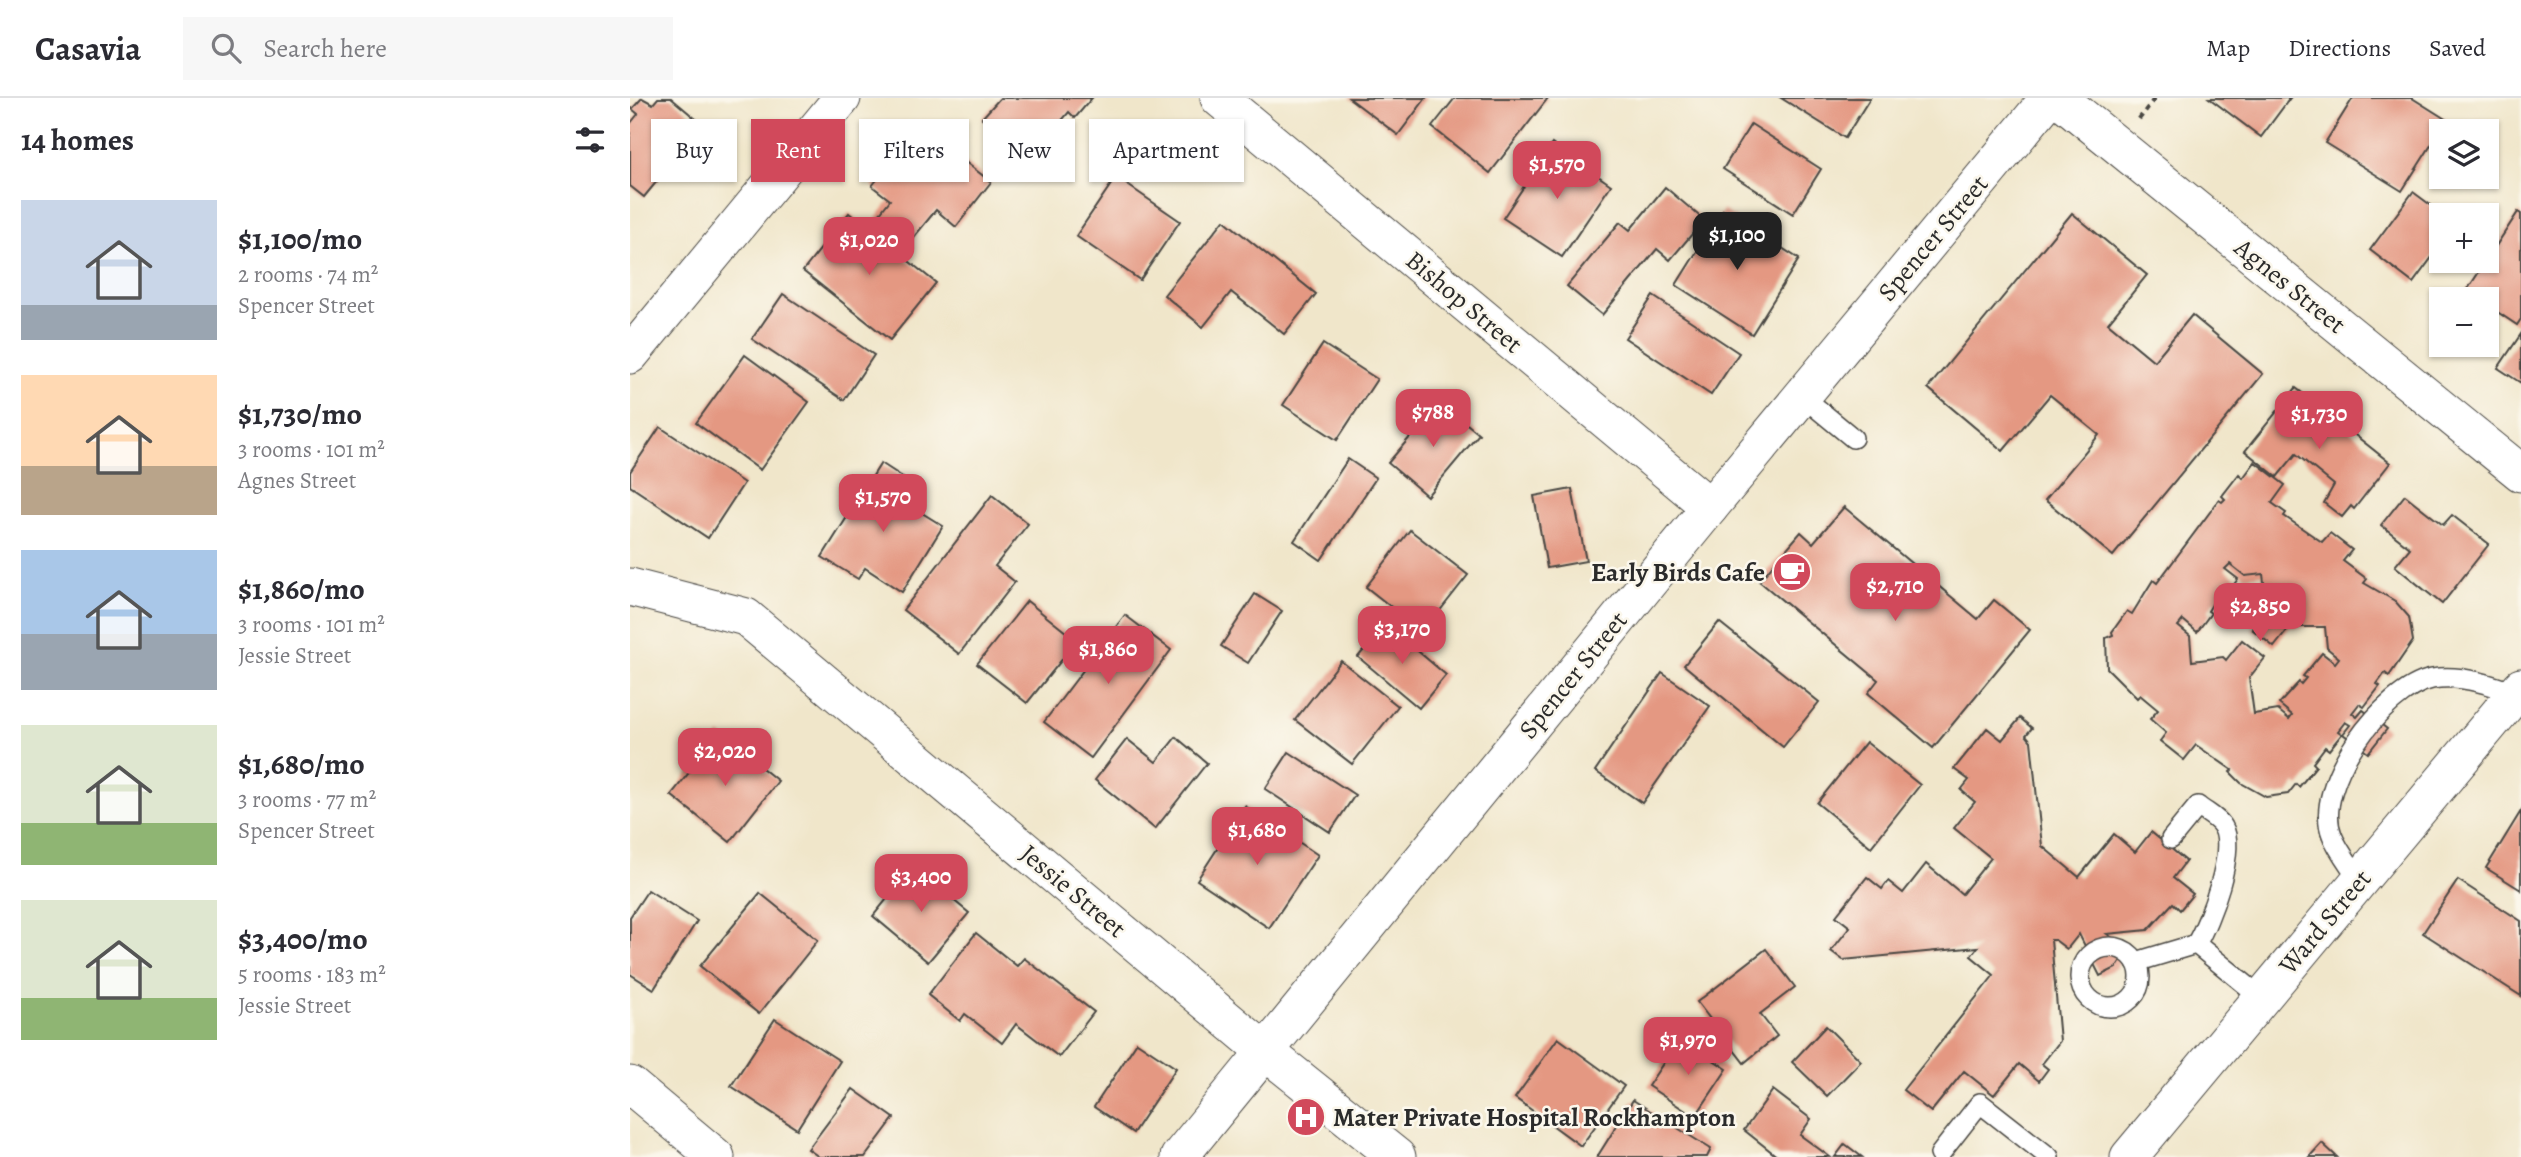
<!DOCTYPE html>
<html lang="en">
<head>
<meta charset="utf-8">
<style>
  body { margin:0; font-family:Alegreya,serif; background:#f7f7f7; color:#2b2b33; height:100vh; display:flex; flex-direction:column; font-size:26px; white-space:nowrap }
  * { box-sizing:border-box; margin:0 }
  p { font-size:23px; color:#7c7c81 }
  .icon { flex:none; width:38px; height:38px; fill:none; stroke:currentColor; stroke-width:2; stroke-linecap:round; stroke-linejoin:round }
  .map { position:relative; flex:1; overflow:hidden }
  .panel { display:flex; flex-direction:column; background:#fff; width:630px }
  .panel>* { flex:none }
  .guide { position:absolute; left:21px; top:21px; width:665px; height:63px; display:flex; gap:14px }
  .controls { position:absolute; left:1799px; top:21px; display:grid; gap:14px }
  .controls a { display:grid; place-items:center; width:70px; height:70px; border-radius:0px; background:#fff; box-shadow:0 2px 5px #0004; font-size:35px }
  .price { position:absolute; translate:-50% -60px; padding:0 16px; border-radius:14px; background:#d1495b; color:#fff; font-size:23px; line-height:46px; filter:drop-shadow(0 2px 4px #0008) }
  .price::after { content:''; position:absolute; left:50%; top:42px; width:21px; height:16px; margin-left:-10px; background:inherit; clip-path:polygon(0 0,100% 0,50% 100%) }
  .price.on { background:#222; color:#fff }
  ul { padding:0; list-style:none }
  li { display:flex; align-items:center; gap:21px; height:175px; padding:0 21px }
  li span { display:grid; place-items:center; flex:none; width:196px; height:140px; border-radius:0px; color:#555 }
  li>.icon { margin-inline-start:auto }
  span .icon { width:84px; height:84px; fill:#fffc; stroke-width:1 }
  li b { font-size:30px }
  h2 { display:flex; justify-content:space-between; align-items:center; height:84px; padding:0 21px; font-size:30px }
  .chip { padding:0 24px; border-radius:0px; background:#fff; box-shadow:0 2px 5px #0004; font-size:24px; line-height:63px }
  .chip.on { background:#d1495b; color:#fff }
  header { display:flex; align-items:center; gap:42px; box-sizing:border-box; height:98px; padding:0 35px; background:#fff; border-bottom:2px solid #e1e1e2 }
  header strong { font-size:33px }
  nav { display:flex; gap:38px; margin-inline-start:auto; font-size:24px }
  .search { width:490px; height:63px; background:#f7f7f7; display:flex; align-items:center; gap:18px; box-sizing:border-box; padding:0 24px; border-radius:0px; color:#7c7c81; font-size:26px }
  main { display:flex; flex:1; min-height:0 }
  .map>svg:first-child { display:block }
  .building { fill:#e49882; fill-rule:evenodd }
  .lines { fill:none; stroke-linecap:round; stroke-linejoin:round }
  .service-casing { stroke:#494743; stroke-width:22 }
  .minor-casing { stroke:#494743; stroke-width:39 }
  .path { stroke:#494743; stroke-width:4.5; stroke-dasharray:5 5; stroke-linecap:butt }
  .service { stroke:#fff; stroke-width:19 }
  .minor { stroke:#fff; stroke-width:37 }
  .labels { text-anchor:middle; dominant-baseline:central; stroke-width:5; stroke-linejoin:round; paint-order:stroke }
  .street-label { font-size:26px; fill:#2b2b2b; stroke:#fbf7ec }
  .poi-label { font-size:26px; font-weight:bold; fill:#2b2b2b; stroke:#fbf7ec; text-anchor:end }
</style>
</head>
<body>
<header>
<strong>Casavia</strong>
<div class="search"><svg class="icon" aria-label="search" viewBox="0 0 24 24"><circle cx="10" cy="10" r="6"/><path d="M15 15l6 6"/></svg>Search here</div>
<nav><a>Map</a><a>Directions</a><a>Saved</a></nav>
</header>
<main>
<section class="panel">
<h2>14 homes<svg class="icon" aria-label="filters" viewBox="0 0 24 24"><path d="M4 7h16M4 17h16"/><circle cx="9" cy="7" r="2"/><circle cx="15" cy="17" r="2"/></svg></h2>
<ul>
<li><span style="background:linear-gradient(#c9d6e8 75%,#9aa5b1 0)"><svg class="icon" aria-label="home" viewBox="0 0 24 24"><path d="M3 11l9-7 9 7M6 9v11h12V9"/></svg></span><div><b>$1,100/mo</b><p>2 rooms · 74 m²</p><p>Spencer Street</p></div></li>
<li><span style="background:linear-gradient(#ffd9b3 65%,#b9a48a 0)"><svg class="icon" aria-label="home" viewBox="0 0 24 24"><path d="M3 11l9-7 9 7M6 9v11h12V9"/></svg></span><div><b>$1,730/mo</b><p>3 rooms · 101 m²</p><p>Agnes Street</p></div></li>
<li><span style="background:linear-gradient(#a9c7e8 60%,#9aa5b1 0)"><svg class="icon" aria-label="home" viewBox="0 0 24 24"><path d="M3 11l9-7 9 7M6 9v11h12V9"/></svg></span><div><b>$1,860/mo</b><p>3 rooms · 101 m²</p><p>Jessie Street</p></div></li>
<li><span style="background:linear-gradient(#dfe7d0 70%,#8fb573 0)"><svg class="icon" aria-label="home" viewBox="0 0 24 24"><path d="M3 11l9-7 9 7M6 9v11h12V9"/></svg></span><div><b>$1,680/mo</b><p>3 rooms · 77 m²</p><p>Spencer Street</p></div></li>
<li><span style="background:linear-gradient(#dfe7d0 70%,#8fb573 0)"><svg class="icon" aria-label="home" viewBox="0 0 24 24"><path d="M3 11l9-7 9 7M6 9v11h12V9"/></svg></span><div><b>$3,400/mo</b><p>5 rooms · 183 m²</p><p>Jessie Street</p></div></li>
</ul>
</section>
<div class="map">
<svg width="1891" height="1059" viewBox="0 0 1891 1059">
  <rect width="100%" height="100%" fill="#fbf7ec"/>
  <filter id="ink" filterUnits="userSpaceOnUse"><feTurbulence type="fractalNoise" baseFrequency=".0143" numOctaves="2"/><feDisplacementMap in="SourceGraphic" scale="14" xChannelSelector="R" yChannelSelector="G"/><feConvolveMatrix kernelMatrix="1 2 1 2 8 2 1 2 1" color-interpolation-filters="sRGB"/></filter>
  <filter id="wash" filterUnits="userSpaceOnUse"><feTurbulence type="fractalNoise" baseFrequency=".00686" numOctaves="4" result="noise"/><feDisplacementMap in="SourceGraphic" scale="28" xChannelSelector="R" yChannelSelector="G"/><feGaussianBlur stdDeviation="1.57" result="paint"/><feColorMatrix in="noise" values="0 0 0 0 0 0 0 0 0 0 0 0 0 0 0 0 0 1.4 0 .05"/><feComposite in="paint" operator="in"/></filter>
  <g filter="url(#wash)">
    <rect width="100%" height="100%" fill="#f0e6ca"/>
    <g id="blocks">
      <g class="building">
        <polygon points="12,0 23,6 28,0 41,0 73,27 14,99 0,88 0,26 8,16 2,11"/>
        <polygon points="370,0 462,0 445,20 439,14 399,61 352,20"/>
        <polygon points="719,0 796,0 768,37"/>
        <polygon points="825,0 918,0 860,75 802,29"/>
        <polygon points="1151,0 1240,0 1215,40"/>
        <polygon points="1579,0 1660,0 1631,39"/>
        <polygon points="1723,0 1782,0 1817,22 1772,93 1695,45"/>
        <polygon points="1121,26 1191,71 1163,116 1093,71"/>
        <polygon points="289,28 361,84 326,129 306,112 279,145 246,120 260,102 242,88"/>
        <polygon points="922,46 981,87 932,159 873,120"/>
        <polygon points="486,79 550,123 510,182 446,138"/>
        <polygon points="1035,89 1074,122 1040,162 1027,151 972,217 937,188 990,124 1000,132"/>
        <polygon points="1783,94 1814,117 1811,117 1811,147 1783,185 1740,152"/>
        <polygon points="1093,112 1169,161 1122,236 1046,187"/>
        <polygon points="1888,114 1891,116 1891,221 1887,227 1857,207 1857,201 1848,201 1836,194"/>
        <polygon points="219,115 306,185 260,242 173,173"/>
        <polygon points="1442,115 1517,177 1478,225 1524,263 1562,217 1633,276 1483,458 1415,402 1469,337 1420,297 1373,353 1298,290"/>
        <polygon points="594,122 686,196 654,236 601,194 573,229 534,197"/>
        <polygon points="153,196 244,257 214,302 122,241"/>
        <polygon points="1023,198 1109,255 1081,297 995,240"/>
        <polygon points="1891,236 1891,285 1868,270"/>
        <polygon points="693,246 747,281 707,342 653,307"/>
        <polygon points="115,257 179,304 130,372 66,325"/>
        <polygon points="1666,290 1760,365 1724,411 1721,408 1712,419 1694,405 1704,387 1666,356 1647,379 1615,353"/>
        <polygon points="810,304 849,336 797,398 758,365"/>
        <polygon points="30,329 114,385 78,440 0,388 0,374"/>
        <polygon points="718,361 746,380 691,462 664,443"/>
        <path d="M1625 364 1655 387 1642 405 1656 415 1654 418 1692 444 1700 435 1722 452 1713 463 1737 481 1734 485 1765 503 1779 519 1783 543 1759 578 1755 575 1747 586 1750 588 1734 609 1729 606 1722 615 1727 619 1733 612 1757 631 1738 655 1713 636 1720 627 1715 624 1708 633 1712 636 1699 652 1695 649 1683 665 1686 668 1669 689 1666 686 1658 696 1636 699 1611 685 1600 674 1602 672 1566 647 1554 662 1530 643 1536 635 1520 621 1528 612 1510 597 1507 600 1477 570 1476 540 1483 537 1482 534 1497 513 1502 516 1523 482 1527 485 1589 402 1592 404 1595 401 1592 398 1609 376 1613 380ZM1600 466 1615 478 1633 476 1637 511 1622 531 1644 549 1660 529H1695L1697 550 1709 560 1705 565 1692 555 1673 578 1676 580 1671 586 1669 584 1649 606 1662 617 1659 621 1648 612 1624 616 1619 580 1635 560 1612 542 1596 562 1593 559 1562 563 1560 538 1548 528 1553 522 1567 534 1581 515 1578 513 1584 503 1589 506 1608 481 1595 471Z"/>
        <polygon points="251,365 274,380 263,397 313,428 272,494 235,470 228,481 192,459"/>
        <polygon points="942,391 956,463 917,470 904,398"/>
        <polygon points="362,397 398,426 365,468 385,484 329,556 273,512"/>
        <polygon points="1775,397 1813,427 1822,417 1859,446 1812,506 1765,468 1780,450 1751,427"/>
        <polygon points="1214,409 1348,521 1364,502 1400,532 1303,650 1238,595 1248,582 1129,483 1171,434 1183,445"/>
        <polygon points="780,432 838,477 793,534 736,489"/>
        <polygon points="625,496 652,513 618,565 591,548"/>
        <polygon points="397,503 447,543 397,605 347,566"/>
        <polygon points="495,517 541,552 461,660 414,624"/>
        <polygon points="1089,524 1189,604 1153,649 1054,567"/>
        <polygon points="756,526 816,577 789,610 728,559"/>
        <polygon points="711,563 768,608 722,666 665,622"/>
        <polygon points="1032,575 1080,608 1012,705 965,673"/>
        <polygon points="1390,620 1402,630 1396,637 1401,643 1412,748 1449,779 1484,736 1505,754 1521,734 1556,763 1543,780 1563,796 1550,812 1543,805 1518,832 1477,836 1492,846 1493,859 1486,870 1470,878 1449,836 1437,851 1425,842 1421,842 1430,943 1412,966 1418,971 1409,983 1389,966 1364,997 1334,973 1301,1014 1273,992 1364,877 1341,858 1348,849 1213,862 1201,853 1220,829 1206,818 1237,779 1252,791 1258,783 1273,795 1296,766 1332,796 1361,760 1324,730 1345,704 1331,692 1339,682 1324,671 1357,630 1372,642"/>
        <polygon points="90,636 148,683 100,744 41,697"/>
        <polygon points="546,639 577,665 525,731 465,682 497,641 526,664"/>
        <polygon points="1236,644 1290,687 1241,749 1187,705"/>
        <polygon points="659,654 725,697 700,734 635,691"/>
        <polygon points="615,708 688,757 639,830 567,782"/>
        <polygon points="1891,713 1891,792 1856,770"/>
        <polygon points="283,769 339,815 298,864 243,818"/>
        <polygon points="1828,782 1891,823 1891,898 1793,835"/>
        <polygon points="18,792 67,823 24,891 0,876 0,819"/>
        <polygon points="130,795 188,842 129,916 70,868"/>
        <polygon points="346,835 387,868 394,860 464,914 429,959 386,926 372,945 335,916 330,923 298,897"/>
        <polygon points="1136,851 1165,889 1130,916 1147,938 1114,965 1067,904"/>
        <polygon points="145,921 210,963 167,1031 101,988"/>
        <polygon points="1196,928 1231,963 1197,998 1162,964"/>
        <polygon points="928,940 994,988 951,1048 885,1000"/>
        <polygon points="1050,940 1097,971 1065,1019 1018,988"/>
        <polygon points="507,944 546,970 503,1035 464,1009"/>
        <polygon points="223,991 264,1020 235,1059 189,1059 178,1051"/>
        <polygon points="1143,992 1181,1021 1170,1037 1200,1059 1148,1059 1114,1032"/>
        <polygon points="1003,1002 1081,1051 1077,1059 967,1059"/>
        <polygon points="1692,1045 1707,1059 1679,1059"/>
        <polygon points="1215,1046 1232,1059 1205,1059"/>
      </g>
    </g>
  </g>
  <g filter="url(#ink)">
    <use href="#blocks" fill-opacity="0" stroke="#494743" stroke-width="2"/>
    <g class="lines">
      <g class="service-casing">
        <g id="service">
          <polyline points="1172,298 1223,340"/>
          <path d="M1541 741 1568 708C1575 714 1589 721 1593 729 1607 752 1579 825 1566 846"/>
          <path d="M1730 783C1721 768 1708 753 1702 737 1682 688 1753 591 1802 581 1829 576 1861 586 1886 596"/>
          <circle cx="1480" cy="879" r="30"/>
          <polyline points="1506,864 1566,846 1632,900"/>
          <polyline points="1310,1056 1350,1005 1419,1059"/>
        </g>
      </g>
      <g class="minor-casing">
        <g id="minor">
          <polyline points="589,0 1080,409"/>
          <polyline points="1429,0 1891,375"/>
          <polyline points="0,257 212,0"/>
          <polyline points="0,489 116,519 636,954 767,1059"/>
          <polyline points="0,987 86,1059"/>
          <polyline points="549,1059 1080,409 1419,0"/>
          <polyline points="1499,1059 1891,589"/>
        </g>
      </g>
      <polyline class="path" points="1509,21 1525,0"/>
      <use href="#service" class="service"/>
      <use href="#minor" class="minor"/>
    </g>
  </g>
  <defs>
    <g id="cafe-disc" transform="scale(2.0125)"><circle r="9.5" fill="#d1495b" stroke="#fbf7ec"/><path d="M-5.5-4.5H6V0H3Q3 3.5 0 3.5H-2.5Q-5.5 3.5-5.5 0ZM3-3.2v2h1.7v-2ZM-6 4.5H4V6H-6Z" fill="#fff"/></g>
    <g id="hospital-disc" transform="scale(2.0125)"><circle r="9.5" fill="#d1495b" stroke="#fbf7ec"/><path d="M-5-5h3v3.5h4V-5h3V5h-3V1.5h-4V5h-3Z" fill="#fff"/></g>
  </defs>
  <g fill-rule="evenodd">
    <use href="#cafe-disc" x="1162" y="474"/>
    <use href="#hospital-disc" x="676" y="1019"/>
  </g>
  <g class="labels">
    <g class="street-label">
      <text transform="translate(1303 140) rotate(-50)">Spencer Street</text>
      <text transform="translate(1660 188) rotate(39)">Agnes Street</text>
      <text transform="translate(834 204) rotate(40)">Bishop Street</text>
      <text transform="translate(943 577) rotate(-51)">Spencer Street</text>
      <text transform="translate(443 793) rotate(40)">Jessie Street</text>
      <text transform="translate(1695 824) rotate(-50)">Ward Street</text>
    </g>
    <g class="poi-label">
      <text x="1135" y="474">Early Birds Cafe</text>
      <text x="703" y="1019" text-anchor="start">Mater Private Hospital Rockhampton</text>
    </g>
  </g>
</svg>
<div class="controls">
<a><svg class="icon" aria-label="layers" viewBox="0 0 24 24"><path d="M12 4l9 5-9 5-9-5zM3 14l9 5 9-5"/></svg></a>
<a>+</a>
<a>−</a>
</div>
<b class="price" style="left:927px;top:103px">$1,570</b>
<b class="price on" style="left:1107px;top:174px">$1,100</b>
<b class="price" style="left:239px;top:179px">$1,020</b>
<b class="price" style="left:803px;top:351px">$788</b>
<b class="price" style="left:1689px;top:353px">$1,730</b>
<b class="price" style="left:253px;top:436px">$1,570</b>
<b class="price" style="left:1265px;top:525px">$2,710</b>
<b class="price" style="left:1630px;top:545px">$2,850</b>
<b class="price" style="left:772px;top:568px">$3,170</b>
<b class="price" style="left:478px;top:588px">$1,860</b>
<b class="price" style="left:95px;top:690px">$2,020</b>
<b class="price" style="left:627px;top:769px">$1,680</b>
<b class="price" style="left:291px;top:816px">$3,400</b>
<b class="price" style="left:1058px;top:979px">$1,970</b>
<div class="guide">
<a class="chip">Buy</a>
<a class="chip on">Rent</a>
<a class="chip">Filters</a>
<a class="chip">New</a>
<a class="chip">Apartment</a>
</div>
</div>
</main>
</body>
</html>
